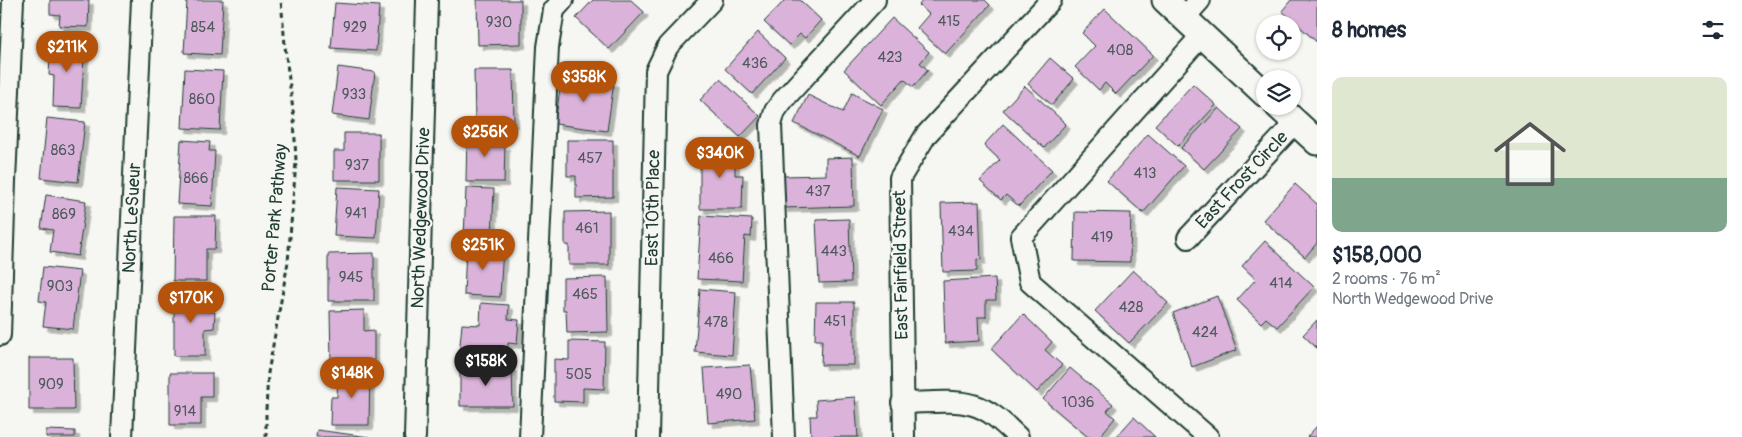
<!DOCTYPE html>
<html lang="en">
<head>
<meta charset="utf-8">
<style>
  body { margin:0; font-family:Pangolin,sans-serif; background:#f2f2f3; color:#1f2937; height:100vh; display:flex; flex-direction:column; font-size:19px; white-space:nowrap }
  * { box-sizing:border-box; margin:0 }
  p { font-size:16px; color:#747a83 }
  .icon { flex:none; width:28px; height:28px; fill:none; stroke:currentColor; stroke-width:2; stroke-linecap:round; stroke-linejoin:round }
  .map { position:relative; flex:1; overflow:hidden }
  .sheet { display:flex; flex-direction:column; background:#fff; width:425px }
  .sheet>* { flex:none }
  .tools { position:absolute; left:1256px; top:15px; display:grid; gap:10px }
  .tools a { display:grid; place-items:center; width:45px; height:45px; border-radius:50%; background:#fff; box-shadow:0 1px 4px #0004; font-size:25px }
  .price { position:absolute; translate:-50% -42px; padding:0 11px; border-radius:18px; background:#b45309; color:#fff; font-size:16px; line-height:32px; filter:drop-shadow(0 1px 2px #0008) }
  .price::after { content:''; position:absolute; left:50%; top:30px; width:15px; height:11px; margin-left:-8px; background:inherit; clip-path:polygon(0 0,100% 0,50% 100%) }
  .price.active { background:#222; color:#fff }
  ul { padding:0; list-style:none }
  li { display:grid; align-content:center; gap:10px; height:265px; padding:0 15px }
  li span { display:grid; place-items:center; height:155px; border-radius:10px; color:#555 }
  li>.icon { margin-inline-start:auto }
  span .icon { width:90px; height:90px; fill:#fffc; stroke-width:1 }
  li b { font-size:21px }
  h2 { display:flex; justify-content:space-between; align-items:center; height:60px; padding:0 15px; font-size:21px }
  main { display:flex; flex:1; min-height:0 }
  .map>svg:first-child { display:block }
  .building { fill:#dbb3da; stroke:#1f3d34; filter:url(#shadow) }
  .lines { fill:none; stroke-linecap:round; stroke-linejoin:round }
  .minor-casing { stroke:#1f3d34; stroke-width:24 }
  .major-casing { stroke:#1f3d34; stroke-width:29 }
  .path { stroke:#1f3d34; stroke-width:3; stroke-dasharray:5 4; stroke-linecap:butt }
  .minor { stroke:#f6f6f2; stroke-width:20 }
  .major { stroke:#f6f6f2; stroke-width:25 }
  .labels { text-anchor:middle; dominant-baseline:central; stroke-width:4.5; stroke-linejoin:round; paint-order:stroke }
  .number-label { font-size:15px; fill:#4e5a5e }
  .street-label { font-size:18px; fill:#1f3d34; stroke:#f6f6f2 }
</style>
</head>
<body>
<main>
<div class="map">
<svg width="1317" height="437" viewBox="0 0 1317 437">
  <defs>
    <filter id="shadow"><feDropShadow dx="4.5" dy="4.5" stdDeviation="0" flood-color="#0004"/></filter>
  </defs>
  <rect width="100%" height="100%" fill="#f6f6f2"/>
  <filter id="ink" filterUnits="userSpaceOnUse"><feTurbulence type="fractalNoise" baseFrequency=".02" numOctaves="2"/><feDisplacementMap in="SourceGraphic" scale="10" xChannelSelector="R" yChannelSelector="G"/><feConvolveMatrix kernelMatrix="1 2 1 2 8 2 1 2 1" color-interpolation-filters="sRGB"/></filter>
  <g filter="url(#ink)">
    <g class="building">
      <polygon points="50,0 89,0 88,27 59,26 60,15 50,14"/>
      <polygon points="187,0 223,0 220,55 184,53"/>
      <polygon points="477,0 521,0 521,44 478,45"/>
      <polygon points="593,0 631,0 644,12 609,49 576,18"/>
      <polygon points="785,0 800,0 821,20 805,38 800,34 789,45 764,22"/>
      <polygon points="923,0 985,0 990,5 945,54 917,28 929,14 919,5"/>
      <polygon points="1291,0 1317,0 1317,42 1282,11"/>
      <polygon points="335,3 379,6 376,51 331,48"/>
      <polygon points="1105,9 1153,55 1116,94 1105,83 1099,90 1075,67 1095,46 1082,33"/>
      <polygon points="892,18 929,52 920,63 928,70 913,87 904,79 881,105 844,70"/>
      <polygon points="758,32 785,58 752,94 725,69"/>
      <polygon points="51,40 85,42 81,108 53,107 54,76 49,75"/>
      <polygon points="1050,58 1074,79 1052,105 1028,84"/>
      <polygon points="338,67 375,72 369,120 332,115"/>
      <polygon points="185,69 223,71 220,130 182,128"/>
      <polygon points="474,70 513,70 514,123 475,123"/>
      <polygon points="562,75 614,82 607,131 555,124"/>
      <polygon points="720,79 760,116 740,137 700,100"/>
      <polygon points="1193,84 1216,105 1178,146 1155,125"/>
      <polygon points="1025,86 1066,124 1044,148 1003,110"/>
      <polygon points="852,93 883,109 860,156 794,123 808,95 843,112"/>
      <polygon points="1219,108 1242,129 1204,169 1181,148"/>
      <polygon points="47,118 85,122 78,182 41,178"/>
      <polygon points="1003,124 1052,170 1019,206 1006,195 1001,200 980,181 1000,160 984,145"/>
      <polygon points="467,132 496,132 496,145 505,145 504,182 466,182"/>
      <polygon points="344,133 379,133 379,180 334,180 334,151 344,151"/>
      <polygon points="1148,134 1184,166 1143,213 1107,181"/>
      <polygon points="181,140 210,142 209,151 215,151 212,206 177,204"/>
      <polygon points="567,140 613,140 613,197 576,198 576,176 567,176"/>
      <polygon points="700,146 735,146 735,175 743,175 742,209 700,209"/>
      <polygon points="853,157 854,206 783,208 783,176 826,175 826,158"/>
      <polygon points="1295,184 1317,204 1317,243 1305,257 1263,220"/>
      <polygon points="337,187 379,189 376,238 334,236"/>
      <polygon points="466,188 494,189 492,240 464,239"/>
      <polygon points="46,195 86,201 78,256 50,252 53,230 41,228"/>
      <polygon points="979,202 981,260 977,259 977,271 943,272 941,203"/>
      <polygon points="609,211 609,265 569,265 569,245 565,245 565,212"/>
      <polygon points="1075,212 1131,213 1130,262 1074,261"/>
      <polygon points="174,216 216,216 215,249 206,249 206,281 173,281"/>
      <polygon points="701,216 752,219 751,237 745,236 742,281 697,279"/>
      <polygon points="849,219 851,282 819,283 816,220"/>
      <polygon points="1265,241 1314,287 1277,327 1266,318 1261,323 1237,300 1256,279 1242,266"/>
      <polygon points="466,246 503,247 500,297 464,295"/>
      <polygon points="374,253 374,301 328,301 328,254"/>
      <polygon points="43,267 80,271 73,329 43,326 46,302 39,301"/>
      <polygon points="1133,270 1168,303 1129,343 1095,311"/>
      <polygon points="607,277 608,332 567,333 566,310 563,310 563,278"/>
      <polygon points="995,278 996,300 986,300 986,317 978,317 979,341 945,343 943,281"/>
      <polygon points="700,289 736,292 732,355 695,352"/>
      <polygon points="174,294 208,294 208,312 215,312 214,328 205,329 205,356 174,356"/>
      <polygon points="1217,296 1237,350 1192,367 1173,313"/>
      <polygon points="816,302 854,302 854,365 821,365 822,340 815,340"/>
      <polygon points="481,303 509,305 508,319 519,320 517,344 508,343 507,358 459,355 462,324 480,325"/>
      <polygon points="364,310 364,331 374,330 374,361 331,362 330,311"/>
      <polygon points="1023,314 1052,342 1045,350 1062,365 1037,392 991,349"/>
      <polygon points="1317,320 1317,348 1303,335"/>
      <polygon points="569,341 605,342 604,389 583,388 583,402 554,401 554,359 569,360"/>
      <polygon points="29,358 73,358 74,410 29,410"/>
      <polygon points="750,365 755,419 708,423 704,368"/>
      <polygon points="460,367 512,367 513,406 460,406"/>
      <polygon points="1070,368 1113,404 1107,411 1115,418 1099,437 1088,437 1043,399"/>
      <polygon points="338,371 370,371 369,425 330,425 331,397 337,397"/>
      <polygon points="170,373 212,373 212,397 201,397 201,425 170,425"/>
      <polygon points="855,397 858,437 811,437 810,416 817,416 816,400"/>
      <polygon points="1134,417 1155,437 1116,437"/>
      <polygon points="1317,426 1317,437 1307,437"/>
      <polygon points="46,430 75,431 75,437 46,437"/>
      <polygon points="317,430 369,437 316,437"/>
    </g>
    <g class="lines">
      <g class="minor-casing">
        <g id="minor">
          <polyline points="1184,18 1200,0"/>
          <polyline points="1202,35 1021,237 1030,282 1208,437"/>
          <polyline points="1188,238 1295,123"/>
          <polyline points="0,335 5,181 13,0"/>
          <path d="M902 403C924 403 953 399 973 405 991 410 1005 425 1018 437"/>
          <polyline points="122,437 142,0"/>
          <polyline points="415,437 427,0"/>
          <polyline points="530,437 548,47 554,10 563,0"/>
          <polyline points="648,437 656,71 668,46 712,0"/>
          <polyline points="784,437 771,125 775,111 783,100 875,0"/>
          <polyline points="904,437 900,178 926,135 1051,0"/>
        </g>
      </g>
      <g class="major-casing">
        <g id="major">
          <polyline points="1165,0 1265,94"/>
          <polyline points="1278,106 1317,142"/>
        </g>
      </g>
      <polyline class="path" points="266,437 266,410 268,373 288,262 296,162 294,118 286,56 281,0"/>
      <use href="#minor" class="minor"/>
      <use href="#major" class="major"/>
    </g>
  </g>
  <g class="labels">
    <g class="number-label">
      <text x="949" y="21">415</text>
      <text x="499" y="22">930</text>
      <text x="203" y="27">854</text>
      <text x="355" y="27">929</text>
      <text x="1120" y="50">408</text>
      <text x="890" y="57">423</text>
      <text x="755" y="63">436</text>
      <text x="354" y="94">933</text>
      <text x="202" y="99">860</text>
      <text x="63" y="150">863</text>
      <text x="590" y="158">457</text>
      <text x="357" y="165">937</text>
      <text x="1145" y="173">413</text>
      <text x="196" y="178">866</text>
      <text x="818" y="191">437</text>
      <text x="356" y="213">941</text>
      <text x="64" y="214">869</text>
      <text x="587" y="228">461</text>
      <text x="961" y="231">434</text>
      <text x="1102" y="237">419</text>
      <text x="834" y="251">443</text>
      <text x="721" y="258">466</text>
      <text x="351" y="277">945</text>
      <text x="1281" y="283">414</text>
      <text x="60" y="286">903</text>
      <text x="585" y="294">465</text>
      <text x="1131" y="307">428</text>
      <text x="835" y="321">451</text>
      <text x="716" y="322">478</text>
      <text x="1205" y="332">424</text>
      <text x="579" y="374">505</text>
      <text x="51" y="384">909</text>
      <text x="729" y="394">490</text>
      <text x="1078" y="402">1036</text>
      <text x="185" y="411">914</text>
    </g>
    <g class="street-label">
      <text transform="translate(1242 180) rotate(-47)">East Frost Circle</text>
      <text transform="translate(653 208) rotate(-89)">East 10th Place</text>
      <text transform="translate(132 218) rotate(-87)">North LeSueur</text>
      <text transform="translate(275 218) rotate(-85)">Porter Park Pathway</text>
      <text transform="translate(421 218) rotate(-88)">North Wedgewood Drive</text>
      <text transform="translate(901 265) rotate(-91)">East Fairfield Street</text>
    </g>
  </g>
</svg>
<div class="tools">
<a><svg class="icon" aria-label="locate" viewBox="0 0 24 24"><circle cx="12" cy="12" r="6"/><path d="M12 2v4M12 18v4M2 12h4M18 12h4"/></svg></a>
<a><svg class="icon" aria-label="layers" viewBox="0 0 24 24"><path d="M12 4l9 5-9 5-9-5zM3 14l9 5 9-5"/></svg></a>
</div>
<b class="price" style="left:67px;top:73px">$211K</b>
<b class="price" style="left:584px;top:103px">$358K</b>
<b class="price" style="left:485px;top:158px">$256K</b>
<b class="price" style="left:720px;top:179px">$340K</b>
<b class="price" style="left:483px;top:271px">$251K</b>
<b class="price" style="left:191px;top:324px">$170K</b>
<b class="price active" style="left:486px;top:387px">$158K</b>
<b class="price" style="left:352px;top:399px">$148K</b>
</div>
<section class="sheet">
<h2>8 homes<svg class="icon" aria-label="filters" viewBox="0 0 24 24"><path d="M4 7h16M4 17h16"/><circle cx="9" cy="7" r="2"/><circle cx="15" cy="17" r="2"/></svg></h2>
<ul>
<li><span style="background:linear-gradient(#dfe7d0 65%,#7fa58c 0)"><svg class="icon" aria-label="home" viewBox="0 0 24 24"><path d="M3 11l9-7 9 7M6 9v11h12V9"/></svg></span><div><b>$158,000</b><p>2 rooms · 76 m²</p><p>North Wedgewood Drive</p></div></li>
</ul>
</section>
</main>
</body>
</html>
